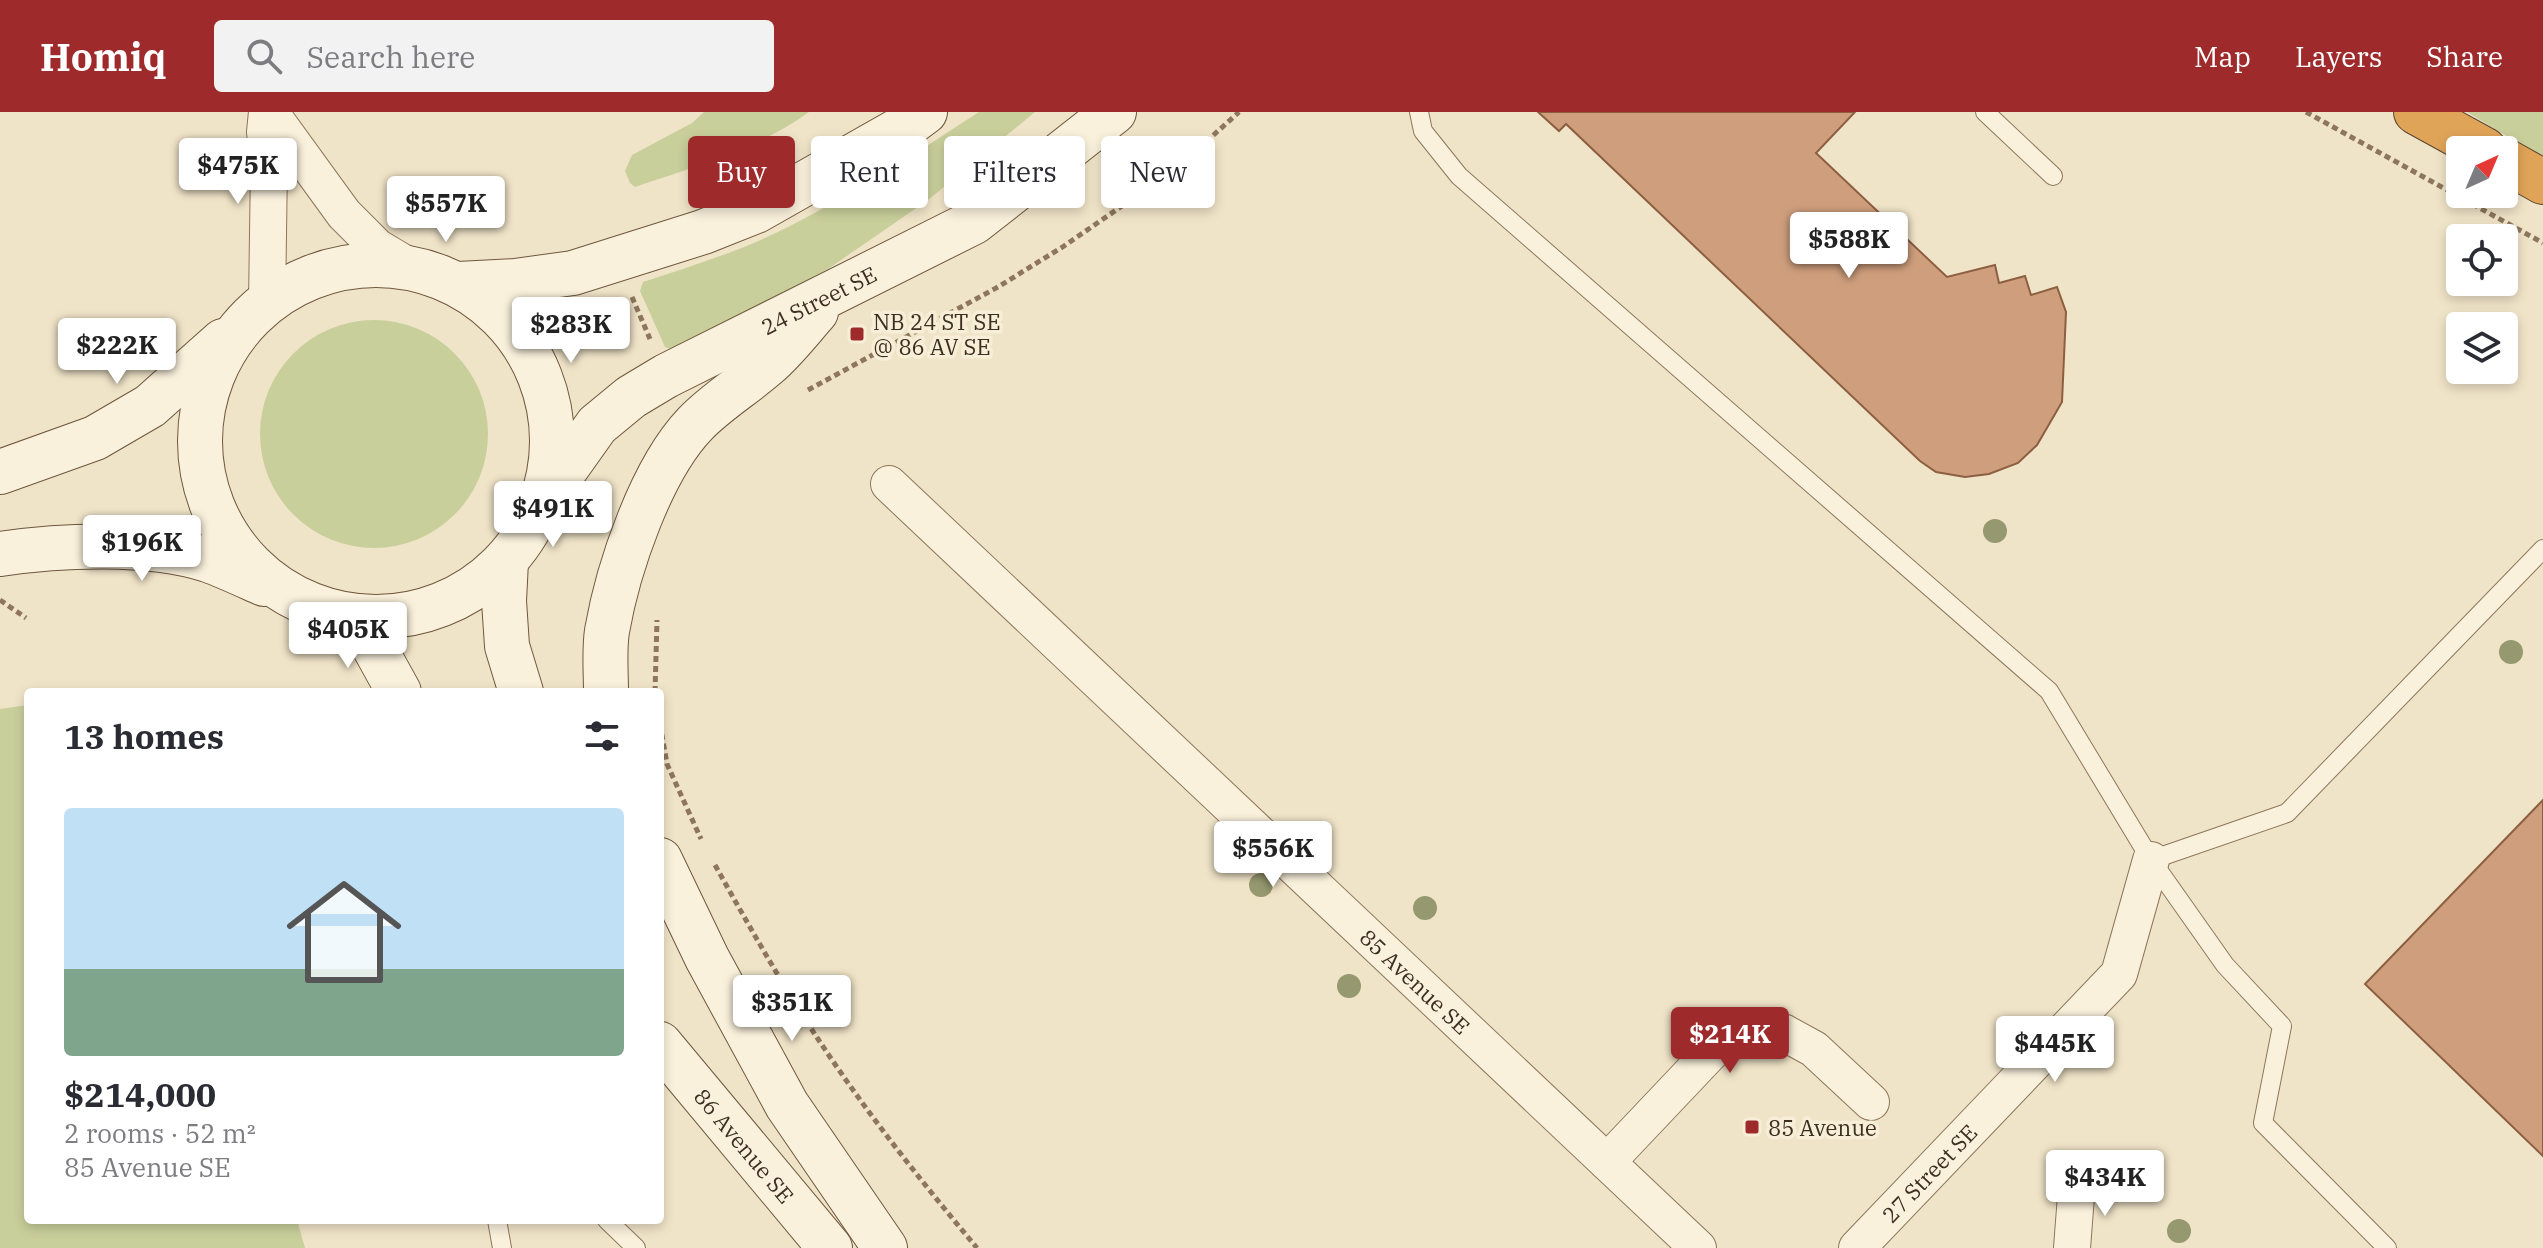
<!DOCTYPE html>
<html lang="en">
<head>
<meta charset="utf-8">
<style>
  body { margin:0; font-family:"IBM Plex Serif",serif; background:#f2f2f3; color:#2b2b33; height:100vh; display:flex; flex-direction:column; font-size:30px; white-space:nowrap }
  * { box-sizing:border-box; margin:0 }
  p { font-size:26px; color:#7c7c81 }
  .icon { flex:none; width:44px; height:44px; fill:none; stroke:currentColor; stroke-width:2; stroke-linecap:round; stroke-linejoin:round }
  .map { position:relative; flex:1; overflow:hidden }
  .details { position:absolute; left:24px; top:576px; width:640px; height:536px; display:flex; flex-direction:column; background:#fff; border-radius:8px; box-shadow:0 4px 12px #0003 }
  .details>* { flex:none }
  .guide { position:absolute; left:688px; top:24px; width:760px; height:72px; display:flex; gap:16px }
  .needle { width:52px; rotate:44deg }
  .tools { position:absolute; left:2446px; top:24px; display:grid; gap:16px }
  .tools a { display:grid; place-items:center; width:72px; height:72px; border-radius:8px; background:#fff; box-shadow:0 4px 12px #0003; font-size:40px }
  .price { position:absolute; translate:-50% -68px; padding:0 18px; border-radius:8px; background:#fff; color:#222; font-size:26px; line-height:52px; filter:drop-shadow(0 2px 4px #0008) }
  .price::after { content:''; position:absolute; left:50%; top:48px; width:24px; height:18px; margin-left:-12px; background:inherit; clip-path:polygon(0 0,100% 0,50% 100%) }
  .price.active { background:#9e2a2b; color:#fff }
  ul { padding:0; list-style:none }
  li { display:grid; align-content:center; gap:16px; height:424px; padding:0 40px }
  li span { display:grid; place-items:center; height:248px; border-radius:8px; color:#555 }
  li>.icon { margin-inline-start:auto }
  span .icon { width:144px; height:144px; fill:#fffc; stroke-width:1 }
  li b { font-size:34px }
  h2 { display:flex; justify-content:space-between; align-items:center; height:96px; padding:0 40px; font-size:34px }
  .tag { padding:0 28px; border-radius:8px; background:#fff; box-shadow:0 4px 12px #0003; font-size:28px; line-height:72px }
  .tag.active { background:#9e2a2b; color:#fff }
  header { display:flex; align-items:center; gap:48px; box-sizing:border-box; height:112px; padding:0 40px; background:#9e2a2b; color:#fff }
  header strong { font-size:38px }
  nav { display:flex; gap:44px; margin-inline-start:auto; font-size:28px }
  .search { width:560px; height:72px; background:#f2f2f3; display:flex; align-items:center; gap:20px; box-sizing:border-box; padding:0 28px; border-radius:8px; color:#7c7c81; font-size:30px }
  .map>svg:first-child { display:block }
  .green { fill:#c9cf9b }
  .building { fill:#cf9f7d; stroke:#8d5f41; stroke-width:2 }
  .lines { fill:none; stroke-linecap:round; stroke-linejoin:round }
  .lane-casing { stroke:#8d765c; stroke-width:20 }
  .street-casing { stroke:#8d765c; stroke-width:38 }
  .secondary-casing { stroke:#6f573f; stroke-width:46 }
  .highway-casing { stroke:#5b4430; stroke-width:46 }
  .path { stroke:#8d765c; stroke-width:5; stroke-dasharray:6 4; stroke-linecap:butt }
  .lane { stroke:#faf1dc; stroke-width:18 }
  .street { stroke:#faf1dc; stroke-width:36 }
  .secondary { stroke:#faf1dc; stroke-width:44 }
  .highway { stroke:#e0a458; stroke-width:44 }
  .tree { fill:#96986f }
  .poi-dot { fill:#9e2a2b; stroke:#f7eed8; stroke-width:3 }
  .labels { text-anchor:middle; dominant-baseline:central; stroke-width:7; stroke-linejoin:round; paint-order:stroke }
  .street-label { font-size:22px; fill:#3d2e20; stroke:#f7eed8 }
  .poi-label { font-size:22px; fill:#3d2e20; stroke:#f7eed8; text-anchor:start }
</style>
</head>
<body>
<header>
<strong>Homiq</strong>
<div class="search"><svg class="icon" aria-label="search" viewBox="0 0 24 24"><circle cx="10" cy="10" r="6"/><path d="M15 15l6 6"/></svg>Search here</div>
<nav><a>Map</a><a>Layers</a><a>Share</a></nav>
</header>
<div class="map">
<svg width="2543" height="1136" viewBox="0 0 2543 1136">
  <rect width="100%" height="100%" fill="#f0e4c8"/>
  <g class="green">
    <path d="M704 0H809C758 37 694 55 635 75L630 71 625 59 632 43 692 11Z"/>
    <path d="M979 0H1035L928 88 828 157 672 238 665 235 640 179 643 170C691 154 741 139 786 116 853 82 916 41 979 0Z"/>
    <polygon points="2467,0 2543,0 2543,46"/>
    <circle cx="374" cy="322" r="114"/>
    <polygon points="28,593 28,1108 297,1108 305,1136 0,1136 0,597"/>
  </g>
  <g class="building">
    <polygon points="1538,0 1855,0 1816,41 1947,165 1995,153 1999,171 2025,164 2031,183 2057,175 2066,200 2062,290 2037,333 2018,351 1989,362 1965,365 1936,360 1920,349 1566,12 1559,19"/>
    <polygon points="2543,688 2543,1044 2365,872"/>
  </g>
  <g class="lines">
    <g class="lane-casing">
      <g id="lane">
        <polyline points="1419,0 1423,19 1459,64 2049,579 2151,748 2225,853 2282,914 2263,1011 2387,1136"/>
        <polyline points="1985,0 2053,64"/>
        <polyline points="2151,748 2287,701 2543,437"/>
        <polyline points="497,1108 502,1136"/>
        <polyline points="607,1108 636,1136"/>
      </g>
    </g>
    <g class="street-casing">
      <g id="street">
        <polyline points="267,0 265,20 269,52 267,192"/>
        <polyline points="270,0 344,102 377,135 412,156"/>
        <path id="s1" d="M889 372 1698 1136"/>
        <polyline points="1607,1050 1715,936 1745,918 1783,920 1814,937 1871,990"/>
        <path id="s2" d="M1857 1136 2119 862 2151 748"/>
        <polyline points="2072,1136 2077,1071"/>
      </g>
    </g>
    <g class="secondary-casing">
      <g id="secondary">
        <circle cx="376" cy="329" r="176"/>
        <polyline points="458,172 515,169 573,161 703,120 756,99 906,14 925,0"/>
        <polyline points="0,360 95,326 150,294 223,229"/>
        <path id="s3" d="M548 382 597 313 631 285 666 264 974 110 1114 0"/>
        <path d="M0 442C61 433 148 429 208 448 227 455 246 464 264 472"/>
        <polyline points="506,449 504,489 507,534 521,580"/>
        <polyline points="357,504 399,580"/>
        <path d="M606 580C606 560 604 538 607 519 618 456 651 358 695 312 716 290 743 274 766 254 784 239 800 218 816 200"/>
        <polyline points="660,748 707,846 787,993 885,1136"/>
        <path id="s4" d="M660 932 830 1136"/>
      </g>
    </g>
    <g class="highway-casing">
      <g id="highway">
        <polyline points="2416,0 2485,38"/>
        <polyline points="2504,48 2543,70"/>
      </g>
    </g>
    <g class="path">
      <polyline points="2306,0 2543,131"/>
      <polyline points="632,185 650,227"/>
      <polyline points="808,278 998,175 1064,134 1177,56 1239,0"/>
      <polyline points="0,488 26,506"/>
      <polyline points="655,580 657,508"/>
      <polyline points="660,612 667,652 701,727"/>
      <path d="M715 753C748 812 781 871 818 927 866 1000 921 1069 977 1136"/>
    </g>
    <use href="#lane" class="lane"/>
    <use href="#street" class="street"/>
    <use href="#secondary" class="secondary"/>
    <use href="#highway" class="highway"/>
  </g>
  <g class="tree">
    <circle cx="1995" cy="419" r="12"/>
    <circle cx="2511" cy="540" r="12"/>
    <circle cx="1230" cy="747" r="12"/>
    <circle cx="1261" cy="773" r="12"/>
    <circle cx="1425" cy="796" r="12"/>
    <circle cx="1349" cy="874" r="12"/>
    <circle cx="2179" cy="1119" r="12"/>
  </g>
  <g class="poi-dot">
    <rect x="849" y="214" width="16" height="16" rx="4"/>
    <rect x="1744" y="1007" width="16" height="16" rx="4"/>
  </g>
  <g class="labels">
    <g class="street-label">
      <text stroke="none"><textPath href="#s3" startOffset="340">24 Street SE</textPath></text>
      <text stroke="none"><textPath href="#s1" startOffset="724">85 Avenue SE</textPath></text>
      <text stroke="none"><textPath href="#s4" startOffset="132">86 Avenue SE</textPath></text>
      <text stroke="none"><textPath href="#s2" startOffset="104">27 Street SE</textPath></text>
    </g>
    <g class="poi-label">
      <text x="873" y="209">NB 24 ST SE<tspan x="873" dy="25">@ 86 AV SE</tspan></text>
      <text x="1768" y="1015">85 Avenue</text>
    </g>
  </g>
</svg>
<div class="tools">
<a><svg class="needle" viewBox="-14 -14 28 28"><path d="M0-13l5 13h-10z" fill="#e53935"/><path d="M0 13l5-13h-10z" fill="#7c7c81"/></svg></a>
<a><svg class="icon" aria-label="locate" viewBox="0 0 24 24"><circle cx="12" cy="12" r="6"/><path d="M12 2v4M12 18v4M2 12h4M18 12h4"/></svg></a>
<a><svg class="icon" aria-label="layers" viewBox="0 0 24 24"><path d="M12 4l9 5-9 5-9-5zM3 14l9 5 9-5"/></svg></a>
</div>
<b class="price" style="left:238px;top:94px">$475K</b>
<b class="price" style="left:446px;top:132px">$557K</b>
<b class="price" style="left:1849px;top:168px">$588K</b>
<b class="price" style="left:571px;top:253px">$283K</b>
<b class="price" style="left:117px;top:274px">$222K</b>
<b class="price" style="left:553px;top:437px">$491K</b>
<b class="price" style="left:142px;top:471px">$196K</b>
<b class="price" style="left:348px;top:558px">$405K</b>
<b class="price" style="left:1273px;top:777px">$556K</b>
<b class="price" style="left:792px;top:931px">$351K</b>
<b class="price active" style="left:1730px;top:963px">$214K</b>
<b class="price" style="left:2055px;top:972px">$445K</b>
<b class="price" style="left:2105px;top:1106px">$434K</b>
<div class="guide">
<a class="tag active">Buy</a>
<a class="tag">Rent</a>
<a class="tag">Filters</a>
<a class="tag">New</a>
</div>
<section class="details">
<h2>13 homes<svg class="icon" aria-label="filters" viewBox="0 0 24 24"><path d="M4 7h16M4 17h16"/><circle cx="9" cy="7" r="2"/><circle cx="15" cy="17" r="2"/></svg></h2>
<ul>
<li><span style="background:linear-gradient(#bfe0f5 65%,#7fa58c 0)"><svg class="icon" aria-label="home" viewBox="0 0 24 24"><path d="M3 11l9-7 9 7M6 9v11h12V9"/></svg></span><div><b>$214,000</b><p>2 rooms · 52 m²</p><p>85 Avenue SE</p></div></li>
</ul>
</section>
</div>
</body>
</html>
